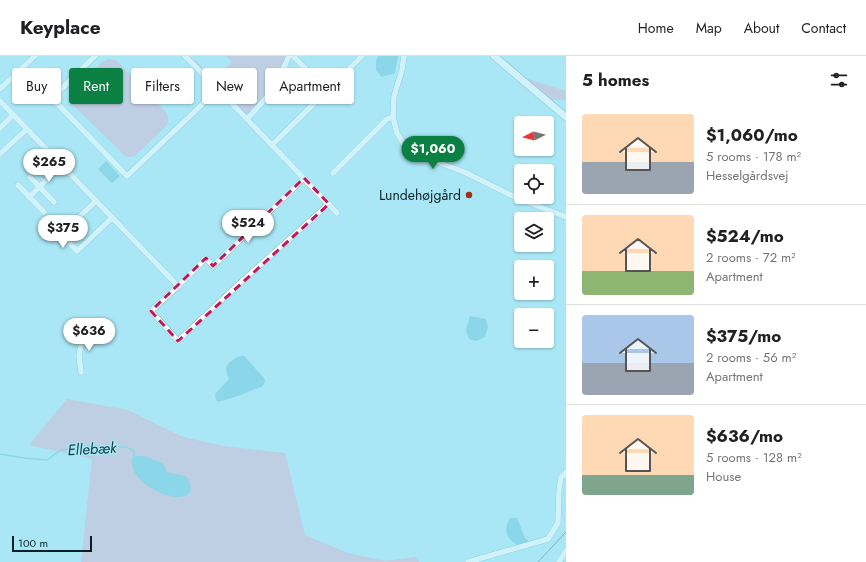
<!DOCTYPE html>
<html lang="en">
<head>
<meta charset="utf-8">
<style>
  body { margin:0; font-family:Jost,sans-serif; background:#f6f6f6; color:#202124; height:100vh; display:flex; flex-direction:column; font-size:15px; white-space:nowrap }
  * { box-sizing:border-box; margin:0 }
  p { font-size:13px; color:#757577 }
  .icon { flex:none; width:22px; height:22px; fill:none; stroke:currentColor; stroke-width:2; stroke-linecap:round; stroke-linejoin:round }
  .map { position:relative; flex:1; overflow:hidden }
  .sheet { display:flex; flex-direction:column; background:#fff; width:300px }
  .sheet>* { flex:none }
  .hud { position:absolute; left:12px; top:12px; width:380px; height:36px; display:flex; gap:8px }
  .needle { width:26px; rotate:264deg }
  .buttons { position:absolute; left:514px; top:60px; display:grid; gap:8px }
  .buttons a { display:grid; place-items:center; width:40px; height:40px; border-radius:4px; background:#fff; box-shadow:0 1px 3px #0004; font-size:20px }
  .scale { position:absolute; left:12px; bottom:10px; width:80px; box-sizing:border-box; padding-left:4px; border:2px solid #072126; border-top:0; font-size:11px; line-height:14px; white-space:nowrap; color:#072126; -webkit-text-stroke:3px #a9e7f6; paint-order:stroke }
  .price { position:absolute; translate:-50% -34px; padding:0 9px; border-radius:14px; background:#fff; color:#222; font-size:13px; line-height:26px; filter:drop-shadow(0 1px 2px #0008) }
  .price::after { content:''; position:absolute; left:50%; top:24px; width:12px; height:9px; margin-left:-6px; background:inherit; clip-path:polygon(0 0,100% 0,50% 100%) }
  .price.on { background:#0b8043; color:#fff }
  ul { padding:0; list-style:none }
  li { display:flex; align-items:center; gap:12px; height:100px; padding:0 16px }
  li+li { border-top:1px solid #e0e0e0 }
  li span { display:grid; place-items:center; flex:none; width:112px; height:80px; border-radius:4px; color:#555 }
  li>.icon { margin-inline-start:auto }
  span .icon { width:48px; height:48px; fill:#fffc; stroke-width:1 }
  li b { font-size:17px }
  h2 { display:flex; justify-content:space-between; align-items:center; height:48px; padding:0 16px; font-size:17px }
  .tag { padding:0 14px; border-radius:4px; background:#fff; box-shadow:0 1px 3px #0004; font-size:14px; line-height:36px }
  .tag.on { background:#0b8043; color:#fff }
  header { display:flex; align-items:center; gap:24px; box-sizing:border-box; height:56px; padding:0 20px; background:#fff; border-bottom:1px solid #e0e0e0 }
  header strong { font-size:19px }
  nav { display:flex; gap:22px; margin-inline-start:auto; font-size:14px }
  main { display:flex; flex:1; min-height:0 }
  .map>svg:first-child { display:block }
  .green { fill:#d7b0cd }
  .water { fill:#67c2d8 }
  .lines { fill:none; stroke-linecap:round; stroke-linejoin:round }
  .stream { stroke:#67c2d8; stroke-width:1.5 }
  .minor-casing { stroke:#538e9d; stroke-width:6 }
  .tertiary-casing { stroke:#538e9d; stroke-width:8 }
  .minor { stroke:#fff; stroke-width:5.5 }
  .tertiary { stroke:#fff; stroke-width:7 }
  .tram { stroke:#4b747d; stroke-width:1 }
  .marked { fill:none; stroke:#c2185b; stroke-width:3; stroke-dasharray:8 5; stroke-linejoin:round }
  .poi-dot { fill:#9b3319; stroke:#a9e7f6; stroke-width:1.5 }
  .labels { text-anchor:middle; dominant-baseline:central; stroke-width:3; stroke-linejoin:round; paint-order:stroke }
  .poi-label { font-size:14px; fill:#072126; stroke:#a9e7f6; text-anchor:end }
  .water-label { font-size:15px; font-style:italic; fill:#0f3b44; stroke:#a9e7f6 }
</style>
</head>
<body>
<header>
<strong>Keyplace</strong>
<nav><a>Home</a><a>Map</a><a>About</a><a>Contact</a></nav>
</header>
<main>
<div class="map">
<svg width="566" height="506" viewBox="0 0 566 506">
  <rect width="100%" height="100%" fill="#a9e7f6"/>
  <g class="green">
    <path d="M226 0H286C276 21 266 42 248 57L245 58 194 5 195 4 215 23 232 6Z"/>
    <path d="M109 3 116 4 166 56C169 61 169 65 166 70L135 100 131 101H126L72 48 70 42 73 37 102 6Z"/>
    <polygon points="528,23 566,35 566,46 565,44 554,44 551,43 528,26"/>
    <polygon points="67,343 128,354 183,381 223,390 285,397 305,479 348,497 385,505 416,501 419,506 81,506 92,403 29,389"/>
  </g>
  <g class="water">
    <polygon points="378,0 398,0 395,17 382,21 376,14 376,5"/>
    <polygon points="106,105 120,120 112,127 98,113"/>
    <polygon points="470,260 486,263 488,271 485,281 476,285 469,283 466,274"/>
    <path d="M241 300H244L246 302 264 322 265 325 263 330 241 339 218 346 216 344 215 338 229 323C228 320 226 317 226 313 226 307 236 301 241 300Z"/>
    <path d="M134 400H144L163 407 167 416 186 420 189 424 191 434 186 440C183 440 179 441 176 441 162 440 138 427 133 413 132 410 132 406 132 403Z"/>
    <path d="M510 462H517L525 482 528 484V487L520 490C507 484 502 476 510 462Z"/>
  </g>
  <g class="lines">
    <polyline class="stream" points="0,398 24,402 47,404 61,394 88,390 126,391 134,395 134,400"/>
    <g class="minor-casing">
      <g id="minor">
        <polyline points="95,0 52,42 127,120 189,61 218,33"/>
        <polyline points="185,0 218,33 337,157"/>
        <polyline points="293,0 327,34"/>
        <polyline points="404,0 402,14 394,40 393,61 397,77 405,90 416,98 464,116 517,142 566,161"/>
        <polyline points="0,33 35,0"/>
        <polyline points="0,45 178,230 151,255 178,285 239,228 329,148"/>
        <polyline points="247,63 267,41 279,22 289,0"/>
        <polyline points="0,72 13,59"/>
        <polyline points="272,89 362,0"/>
        <polyline points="0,98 27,73"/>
        <polyline points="333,117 387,63 393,61"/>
        <polyline points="30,121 54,146"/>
        <polyline points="18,129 44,156"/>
        <polyline points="29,141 62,109"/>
        <polyline points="96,145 61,178 77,195 112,162"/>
        <polyline points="178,230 206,202 213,210 304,122"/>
        <polyline points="81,316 79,299 82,285 88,274"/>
        <polyline points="468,506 548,483 558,467 559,434 561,421 566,417"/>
        <polyline points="559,506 566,495"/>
      </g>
    </g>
    <g class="tertiary-casing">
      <polyline id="tertiary" points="494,0 566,61"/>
    </g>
    <use href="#minor" class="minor"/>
    <use href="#tertiary" class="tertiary"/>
    <polyline class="tram" points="538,506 566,476"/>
  </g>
  <path d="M0 0H566V506H0ZM304 122 329 148 178 285 151 255 206 202 213 210Z" fill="#a9e7f6" fill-opacity=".55" fill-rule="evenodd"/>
  <path class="marked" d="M304 122 329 148 178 285 151 255 206 202 213 210Z"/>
  <circle class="poi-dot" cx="469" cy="139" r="4"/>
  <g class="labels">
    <g class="poi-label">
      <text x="461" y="139">Lundehøjgård</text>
    </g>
    <g class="water-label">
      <text transform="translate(92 393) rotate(-3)">Ellebæk</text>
    </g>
  </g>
</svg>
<div class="buttons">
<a><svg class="needle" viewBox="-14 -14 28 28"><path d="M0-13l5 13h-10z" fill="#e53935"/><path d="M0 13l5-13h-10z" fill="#757577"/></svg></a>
<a><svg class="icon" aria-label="locate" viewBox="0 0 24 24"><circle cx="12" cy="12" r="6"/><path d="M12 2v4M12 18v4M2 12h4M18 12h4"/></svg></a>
<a><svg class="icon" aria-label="layers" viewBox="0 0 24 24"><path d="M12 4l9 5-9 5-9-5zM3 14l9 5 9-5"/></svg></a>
<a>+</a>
<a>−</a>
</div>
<div class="scale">100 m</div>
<b class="price on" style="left:433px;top:114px">$1,060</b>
<b class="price" style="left:49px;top:127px">$265</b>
<b class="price" style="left:248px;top:188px">$524</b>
<b class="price" style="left:63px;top:193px">$375</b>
<b class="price" style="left:89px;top:296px">$636</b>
<div class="hud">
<a class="tag">Buy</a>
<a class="tag on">Rent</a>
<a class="tag">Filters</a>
<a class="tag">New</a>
<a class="tag">Apartment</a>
</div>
</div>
<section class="sheet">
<h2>5 homes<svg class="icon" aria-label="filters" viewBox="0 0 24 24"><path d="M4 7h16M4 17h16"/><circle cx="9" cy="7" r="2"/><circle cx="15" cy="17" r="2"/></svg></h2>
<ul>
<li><span style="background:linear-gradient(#ffd9b3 60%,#9aa5b1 0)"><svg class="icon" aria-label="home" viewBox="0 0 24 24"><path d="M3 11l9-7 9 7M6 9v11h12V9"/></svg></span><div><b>$1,060/mo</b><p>5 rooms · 178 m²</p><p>Hesselgårdsvej</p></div></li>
<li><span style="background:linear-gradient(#ffd9b3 70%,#8fb573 0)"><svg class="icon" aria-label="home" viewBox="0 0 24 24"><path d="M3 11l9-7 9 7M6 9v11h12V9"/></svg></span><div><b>$524/mo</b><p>2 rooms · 72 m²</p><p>Apartment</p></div></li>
<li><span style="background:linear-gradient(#a9c7e8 60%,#9aa5b1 0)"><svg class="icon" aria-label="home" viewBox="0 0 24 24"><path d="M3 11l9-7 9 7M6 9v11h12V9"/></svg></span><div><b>$375/mo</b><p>2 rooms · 56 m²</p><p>Apartment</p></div></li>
<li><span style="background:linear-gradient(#ffd9b3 75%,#7fa58c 0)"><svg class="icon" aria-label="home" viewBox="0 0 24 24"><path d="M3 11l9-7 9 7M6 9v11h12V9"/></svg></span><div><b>$636/mo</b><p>5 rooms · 128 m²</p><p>House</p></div></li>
</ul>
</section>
</main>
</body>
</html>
